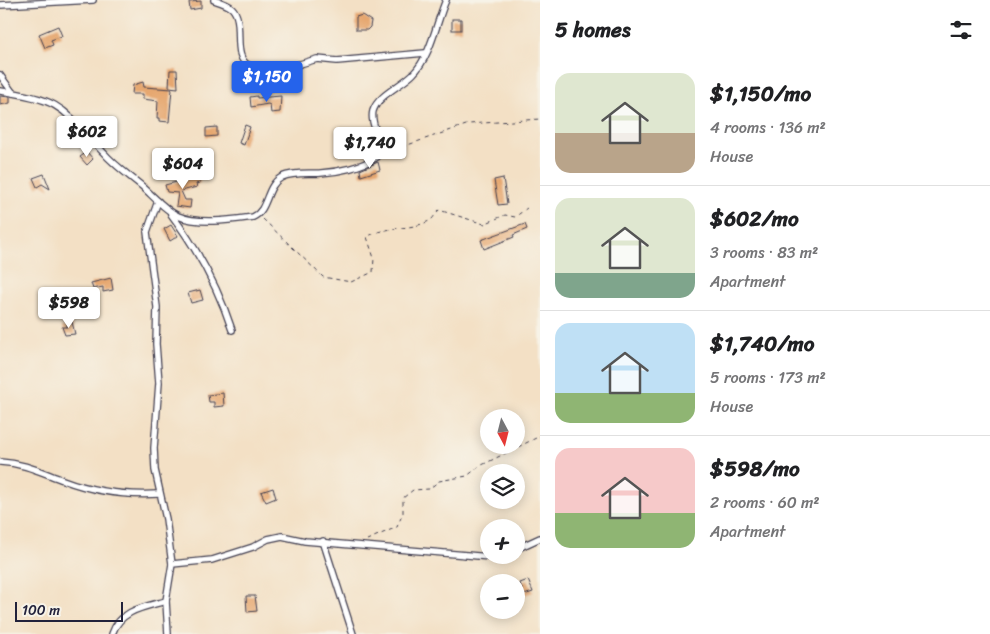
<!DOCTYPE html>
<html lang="en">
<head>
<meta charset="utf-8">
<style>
  body { margin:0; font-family:Sriracha,sans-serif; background:#f2f2f2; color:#202124; height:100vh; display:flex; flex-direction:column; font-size:19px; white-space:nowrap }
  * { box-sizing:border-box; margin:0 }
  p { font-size:16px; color:#757577 }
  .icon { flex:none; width:28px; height:28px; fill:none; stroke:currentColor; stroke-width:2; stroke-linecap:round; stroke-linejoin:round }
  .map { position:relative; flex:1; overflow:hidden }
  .side { display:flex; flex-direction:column; background:#fff; width:450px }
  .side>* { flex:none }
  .needle { width:32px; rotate:173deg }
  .tools { position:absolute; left:480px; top:409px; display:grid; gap:10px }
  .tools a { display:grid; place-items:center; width:45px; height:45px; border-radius:50%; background:#fff; box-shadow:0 2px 12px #0003; font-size:25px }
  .scale { position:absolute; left:15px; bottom:12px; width:108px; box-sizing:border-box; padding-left:5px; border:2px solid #22223b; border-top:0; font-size:14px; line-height:18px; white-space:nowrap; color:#22223b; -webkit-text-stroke:4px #f7f3e8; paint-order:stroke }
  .price { position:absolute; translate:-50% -42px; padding:0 11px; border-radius:5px; background:#fff; color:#222; font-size:16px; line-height:32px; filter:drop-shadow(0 1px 2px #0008) }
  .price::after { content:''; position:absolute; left:50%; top:30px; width:15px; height:11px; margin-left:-8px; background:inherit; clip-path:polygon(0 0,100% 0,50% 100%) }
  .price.on { background:#2563eb; color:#fff }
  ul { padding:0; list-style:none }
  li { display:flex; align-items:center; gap:15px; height:125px; padding:0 15px }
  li+li { border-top:1px solid #e0e0e0 }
  li span { display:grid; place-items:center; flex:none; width:140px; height:100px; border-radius:15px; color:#555 }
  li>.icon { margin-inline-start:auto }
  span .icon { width:60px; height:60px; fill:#fffc; stroke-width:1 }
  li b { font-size:21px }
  h2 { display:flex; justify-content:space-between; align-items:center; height:60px; padding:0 15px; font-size:21px }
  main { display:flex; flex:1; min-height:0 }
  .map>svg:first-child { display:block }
  .building { fill:#e6a76f }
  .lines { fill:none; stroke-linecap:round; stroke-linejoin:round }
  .street-casing { stroke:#413e50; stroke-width:8 }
  .path { stroke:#413e50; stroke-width:1; stroke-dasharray:4 4; stroke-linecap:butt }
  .street { stroke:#fff; stroke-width:5.5 }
</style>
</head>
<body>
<main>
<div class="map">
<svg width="540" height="634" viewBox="0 0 540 634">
  <rect width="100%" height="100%" fill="#f7f3e8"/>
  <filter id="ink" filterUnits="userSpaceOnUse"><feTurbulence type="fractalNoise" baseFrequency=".02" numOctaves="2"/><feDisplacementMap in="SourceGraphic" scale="10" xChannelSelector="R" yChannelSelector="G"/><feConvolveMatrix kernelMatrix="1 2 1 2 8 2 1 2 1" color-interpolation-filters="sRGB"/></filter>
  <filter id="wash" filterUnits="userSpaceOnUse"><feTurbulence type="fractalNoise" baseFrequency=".0096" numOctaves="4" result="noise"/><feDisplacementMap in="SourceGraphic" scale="20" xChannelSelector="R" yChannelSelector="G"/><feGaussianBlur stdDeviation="1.12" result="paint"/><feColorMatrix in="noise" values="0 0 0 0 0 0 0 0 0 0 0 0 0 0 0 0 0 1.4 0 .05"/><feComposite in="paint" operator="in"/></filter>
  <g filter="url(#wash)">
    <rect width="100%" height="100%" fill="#f3e0c5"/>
    <g id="blocks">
      <g class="building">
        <polygon points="201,1 201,8 190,10 189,2"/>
        <polygon points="362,15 371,21 370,27 367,30 356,30 356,17"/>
        <rect x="452" y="19" width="9" height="11"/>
        <polygon points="58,26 62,36 51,40 53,45 45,48 39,34"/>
        <polygon points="170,70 177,70 178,88 169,87"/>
        <polygon points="143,82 144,87 172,89 169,122 159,121 159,118 157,118 158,101 143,99 143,94 132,94 133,85"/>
        <polygon points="0,96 10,97 10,103 0,105"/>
        <polygon points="257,96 257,98 281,96 280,112 271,113 270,105 268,104 251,107 250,97"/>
        <polygon points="245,125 250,127 244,145 239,143"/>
        <polygon points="217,127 217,136 206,137 206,128"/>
        <polygon points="87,152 93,159 87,165 80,157"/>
        <polygon points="378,162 380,170 361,176 360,170"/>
        <polygon points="44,174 50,189 42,184 37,187 33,178"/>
        <polygon points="199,176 200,183 196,184 197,187 181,191 185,200 191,200 190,208 176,206 178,193 167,192 165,185"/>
        <polygon points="503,178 507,204 498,205 494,180"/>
        <polygon points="525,224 527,229 513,235 514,237 484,249 481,240"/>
        <polygon points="171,225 178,236 170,241 164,229"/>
        <polygon points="111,278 113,290 103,292 103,287 93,289 91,283"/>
        <polygon points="200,290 203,300 191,303 188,293"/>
        <polygon points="72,322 75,334 65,335 62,327 67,327 67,324"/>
        <polygon points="223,393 224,406 214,407 214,402 209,402 208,395"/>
        <polygon points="273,488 276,498 266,502 261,492"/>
        <polygon points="528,580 533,592 524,595 520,583"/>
        <polygon points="246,596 255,596 257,611 247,612"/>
      </g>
    </g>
  </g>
  <g filter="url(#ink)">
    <use href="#blocks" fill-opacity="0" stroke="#413e50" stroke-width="1"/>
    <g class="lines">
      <g class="street-casing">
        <g id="street">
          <path d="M214 0C220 2 227 4 232 8 246 22 230 58 250 66H293L317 59 337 61 425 53"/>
          <polyline points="0,5 93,0"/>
          <polyline points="0,75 13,93"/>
          <path d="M0 91C62 99 63 109 103 152 115 166 130 176 143 187 154 197 165 210 178 216 199 225 231 220 253 217 269 210 265 186 282 177 293 172 308 174 321 173 338 172 362 167 377 157 386 143 369 126 373 111 378 95 401 86 413 74 431 56 436 23 446 0"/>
          <polyline points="158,201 147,232 157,307 156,344 159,383 154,448 155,470 166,519 172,564 166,601 168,634"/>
          <path d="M171 214C198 250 218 287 232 330"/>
          <path d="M0 462C24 463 41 472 63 480 95 492 126 496 159 494"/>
          <polyline points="323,541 353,634"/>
          <polyline points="516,549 540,538"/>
          <polyline points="172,564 212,560 253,547 268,539 282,536 305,541 490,557 502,555"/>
          <path d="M112 634C120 610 144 607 166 601"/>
        </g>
      </g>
      <g class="path">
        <polyline points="387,152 469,124 540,119"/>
        <path d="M263 219 323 277 351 282 373 272 374 258 367 237C386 225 410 231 429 221 434 219 435 213 439 210L484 224 505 215 515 217 527 208"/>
        <polyline points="367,540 397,527 403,513 403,498 413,490 429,489 439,481 467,476 480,466 540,436"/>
      </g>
      <use href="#street" class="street"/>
    </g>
  </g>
</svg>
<div class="tools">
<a><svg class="needle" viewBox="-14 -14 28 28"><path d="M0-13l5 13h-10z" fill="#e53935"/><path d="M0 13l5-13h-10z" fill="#757577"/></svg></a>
<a><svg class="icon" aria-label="layers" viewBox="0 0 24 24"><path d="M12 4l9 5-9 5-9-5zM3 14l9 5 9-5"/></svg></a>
<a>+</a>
<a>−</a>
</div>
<div class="scale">100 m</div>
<b class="price on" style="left:267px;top:103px">$1,150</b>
<b class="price" style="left:87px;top:158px">$602</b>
<b class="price" style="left:370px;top:169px">$1,740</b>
<b class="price" style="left:183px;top:190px">$604</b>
<b class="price" style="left:69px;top:329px">$598</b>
</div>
<section class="side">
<h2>5 homes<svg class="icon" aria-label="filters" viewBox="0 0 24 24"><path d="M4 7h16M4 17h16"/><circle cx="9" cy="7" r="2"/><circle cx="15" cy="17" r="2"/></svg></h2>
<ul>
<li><span style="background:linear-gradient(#dfe7d0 60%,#b9a48a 0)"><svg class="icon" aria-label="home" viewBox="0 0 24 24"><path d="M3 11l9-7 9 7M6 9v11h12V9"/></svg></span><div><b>$1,150/mo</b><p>4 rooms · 136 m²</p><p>House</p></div></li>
<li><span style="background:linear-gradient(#dfe7d0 75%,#7fa58c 0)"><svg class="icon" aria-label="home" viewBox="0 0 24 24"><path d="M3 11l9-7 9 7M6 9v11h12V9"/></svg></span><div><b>$602/mo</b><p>3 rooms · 83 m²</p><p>Apartment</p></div></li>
<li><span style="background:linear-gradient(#bfe0f5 70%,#8fb573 0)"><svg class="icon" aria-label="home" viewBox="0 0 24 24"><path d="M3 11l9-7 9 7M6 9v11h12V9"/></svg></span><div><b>$1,740/mo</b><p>5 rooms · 173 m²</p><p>House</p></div></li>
<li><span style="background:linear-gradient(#f6c9c9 65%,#8fb573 0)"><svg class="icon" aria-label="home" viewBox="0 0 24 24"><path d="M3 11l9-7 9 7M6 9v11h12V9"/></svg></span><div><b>$598/mo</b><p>2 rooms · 60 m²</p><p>Apartment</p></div></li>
</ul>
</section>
</main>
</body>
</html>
